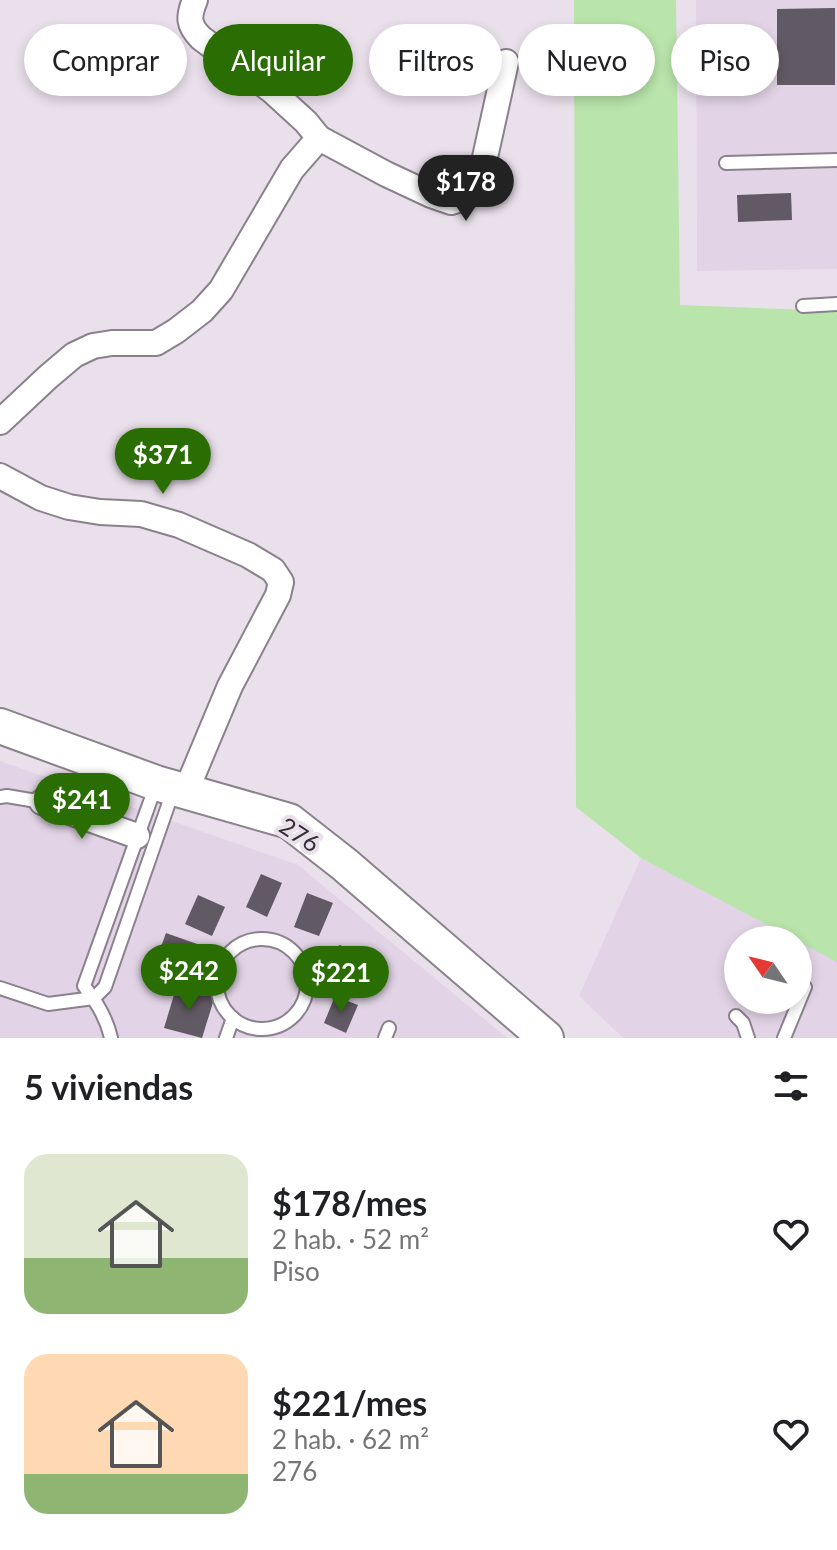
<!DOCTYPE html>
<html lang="es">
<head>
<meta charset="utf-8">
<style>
  body { margin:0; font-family:Lato,sans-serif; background:#f2f2f2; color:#202124; height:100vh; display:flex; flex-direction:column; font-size:30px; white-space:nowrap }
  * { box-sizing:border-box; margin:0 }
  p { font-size:26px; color:#757577 }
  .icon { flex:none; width:44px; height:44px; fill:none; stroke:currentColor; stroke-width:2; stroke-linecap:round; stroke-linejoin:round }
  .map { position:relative; height:1038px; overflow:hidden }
  .details { display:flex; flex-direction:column; background:#fff; flex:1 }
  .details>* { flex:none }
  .top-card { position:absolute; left:24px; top:24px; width:790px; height:72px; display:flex; gap:16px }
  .needle { width:52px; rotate:305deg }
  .buttons { position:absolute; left:724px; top:926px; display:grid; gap:16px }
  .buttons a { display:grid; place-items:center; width:88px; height:88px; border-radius:50%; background:#fff; box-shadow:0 4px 12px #0003; font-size:40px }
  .price { position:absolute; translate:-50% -68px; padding:0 18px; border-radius:28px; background:#2a6d03; color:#fff; font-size:26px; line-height:52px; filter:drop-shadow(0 2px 4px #0008) }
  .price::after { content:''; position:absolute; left:50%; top:48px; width:24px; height:18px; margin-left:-12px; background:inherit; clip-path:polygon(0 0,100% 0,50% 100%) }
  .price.active { background:#222; color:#fff }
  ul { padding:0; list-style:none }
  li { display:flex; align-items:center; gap:24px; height:200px; padding:0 24px }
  li span { display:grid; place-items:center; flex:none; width:224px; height:160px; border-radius:24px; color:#555 }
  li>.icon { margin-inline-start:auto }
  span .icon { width:96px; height:96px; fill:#fffc; stroke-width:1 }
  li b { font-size:34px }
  h2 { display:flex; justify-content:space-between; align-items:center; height:96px; padding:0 24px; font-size:34px }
  .pill { padding:0 28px; border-radius:36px; background:#fff; box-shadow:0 4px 12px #0003; font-size:28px; line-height:72px }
  .pill.active { background:#2a6d03; color:#fff }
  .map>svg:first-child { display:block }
  .built { fill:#e2d4e6 }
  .green { fill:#b9e4ab }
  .building { fill:#615963 }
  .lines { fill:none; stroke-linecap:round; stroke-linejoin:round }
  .service-casing { stroke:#8a818d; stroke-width:16 }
  .minor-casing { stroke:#8a818d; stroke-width:28 }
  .secondary-casing { stroke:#8a818d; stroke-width:38 }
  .service { stroke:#fff; stroke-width:12 }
  .minor { stroke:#fff; stroke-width:24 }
  .secondary { stroke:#fff; stroke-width:34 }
  .labels { text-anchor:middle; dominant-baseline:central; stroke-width:8; stroke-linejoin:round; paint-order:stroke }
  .street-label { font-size:24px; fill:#312e32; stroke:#eae0ec }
</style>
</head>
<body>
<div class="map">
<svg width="837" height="1038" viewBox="0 0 837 1038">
  <rect width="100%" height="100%" fill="#eae0ec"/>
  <g class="built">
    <polygon points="696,0 837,0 837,269 697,271"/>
    <polygon points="0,761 298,865 507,1038 0,1038"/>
    <polygon points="641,858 796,940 738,940 738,1000 798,1000 798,941 837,961 837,1038 623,1038 579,996"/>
  </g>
  <polygon class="green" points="574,0 676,0 680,305 837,311 837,962 641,858 576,807"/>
  <g class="building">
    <polygon points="835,8 835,85 777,85 777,9"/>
    <polygon points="791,193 792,220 738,222 737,195"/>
    <polygon points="261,874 282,883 267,917 246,907"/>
    <polygon points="307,893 333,903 319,936 294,927"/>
    <polygon points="198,895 225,907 212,936 185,924"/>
    <polygon points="166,933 200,945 187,981 153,969"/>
    <polygon points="339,945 371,954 362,985 330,975"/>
    <polygon points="177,985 215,996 202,1038 164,1028"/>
    <polygon points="335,996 358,1005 346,1033 324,1023"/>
  </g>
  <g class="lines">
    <g class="service-casing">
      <g id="service">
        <polyline points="726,163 837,160"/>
        <polyline points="803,306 837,304"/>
        <polyline points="0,797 7,796 42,802"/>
        <circle cx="262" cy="984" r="45"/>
        <polyline points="0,988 48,1004 94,998 105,987 173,791"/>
        <polyline points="736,1016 743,1023 748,1038"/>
        <path d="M111 1038C107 1019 96 1001 84 986L156 785"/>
        <polyline points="226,1038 233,1018"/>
        <polyline points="385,1038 389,1028"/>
        <polyline points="784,1038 805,987"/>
      </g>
    </g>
    <g class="minor-casing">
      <g id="minor">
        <path d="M195 0C188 17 188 25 201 38L271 90 306 122 319 138 386 174 431 195 451 202 461 199 469 191 482 171 506 62"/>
        <polyline points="0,422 48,377 74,355 93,346 112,343 156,343 176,331 202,311 221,290 292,169 319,138"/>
        <polyline points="0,476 41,498 69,507 100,512 141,514 179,525 248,555 273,570 281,582 278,595 230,686 186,791"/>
        <polyline points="42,802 137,836"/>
      </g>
    </g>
    <g class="secondary-casing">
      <polyline id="secondary" points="0,726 156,783 289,821 344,864 546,1038"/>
    </g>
    <use href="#service" class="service"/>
    <use href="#minor" class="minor"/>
    <use href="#secondary" class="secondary"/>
  </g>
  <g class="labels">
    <g class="street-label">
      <text transform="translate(300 834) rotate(33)">276</text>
    </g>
  </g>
</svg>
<div class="buttons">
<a><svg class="needle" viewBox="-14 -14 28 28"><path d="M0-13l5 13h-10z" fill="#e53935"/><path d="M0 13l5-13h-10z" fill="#757577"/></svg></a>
</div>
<b class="price active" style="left:466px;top:223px">$178</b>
<b class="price" style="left:163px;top:496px">$371</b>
<b class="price" style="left:82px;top:841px">$241</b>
<b class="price" style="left:189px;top:1012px">$242</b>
<b class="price" style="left:341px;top:1014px">$221</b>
<div class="top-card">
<a class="pill">Comprar</a>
<a class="pill active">Alquilar</a>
<a class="pill">Filtros</a>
<a class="pill">Nuevo</a>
<a class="pill">Piso</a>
</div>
</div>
<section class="details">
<h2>5 viviendas<svg class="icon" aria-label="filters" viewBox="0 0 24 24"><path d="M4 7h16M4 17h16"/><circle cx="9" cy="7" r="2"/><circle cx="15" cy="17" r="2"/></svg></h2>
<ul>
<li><span style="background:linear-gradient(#dfe7d0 65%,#8fb573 0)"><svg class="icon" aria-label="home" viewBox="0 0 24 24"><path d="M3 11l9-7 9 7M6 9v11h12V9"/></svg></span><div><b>$178/mes</b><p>2 hab. · 52 m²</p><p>Piso</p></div><svg class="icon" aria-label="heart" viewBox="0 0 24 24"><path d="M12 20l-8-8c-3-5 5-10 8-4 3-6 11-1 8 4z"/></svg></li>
<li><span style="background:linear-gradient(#ffd9b3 75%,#8fb573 0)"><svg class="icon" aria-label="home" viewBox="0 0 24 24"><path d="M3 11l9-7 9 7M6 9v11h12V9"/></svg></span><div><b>$221/mes</b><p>2 hab. · 62 m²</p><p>276</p></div><svg class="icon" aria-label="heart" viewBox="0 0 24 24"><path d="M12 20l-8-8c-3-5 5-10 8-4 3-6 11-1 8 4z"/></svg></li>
</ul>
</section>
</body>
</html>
